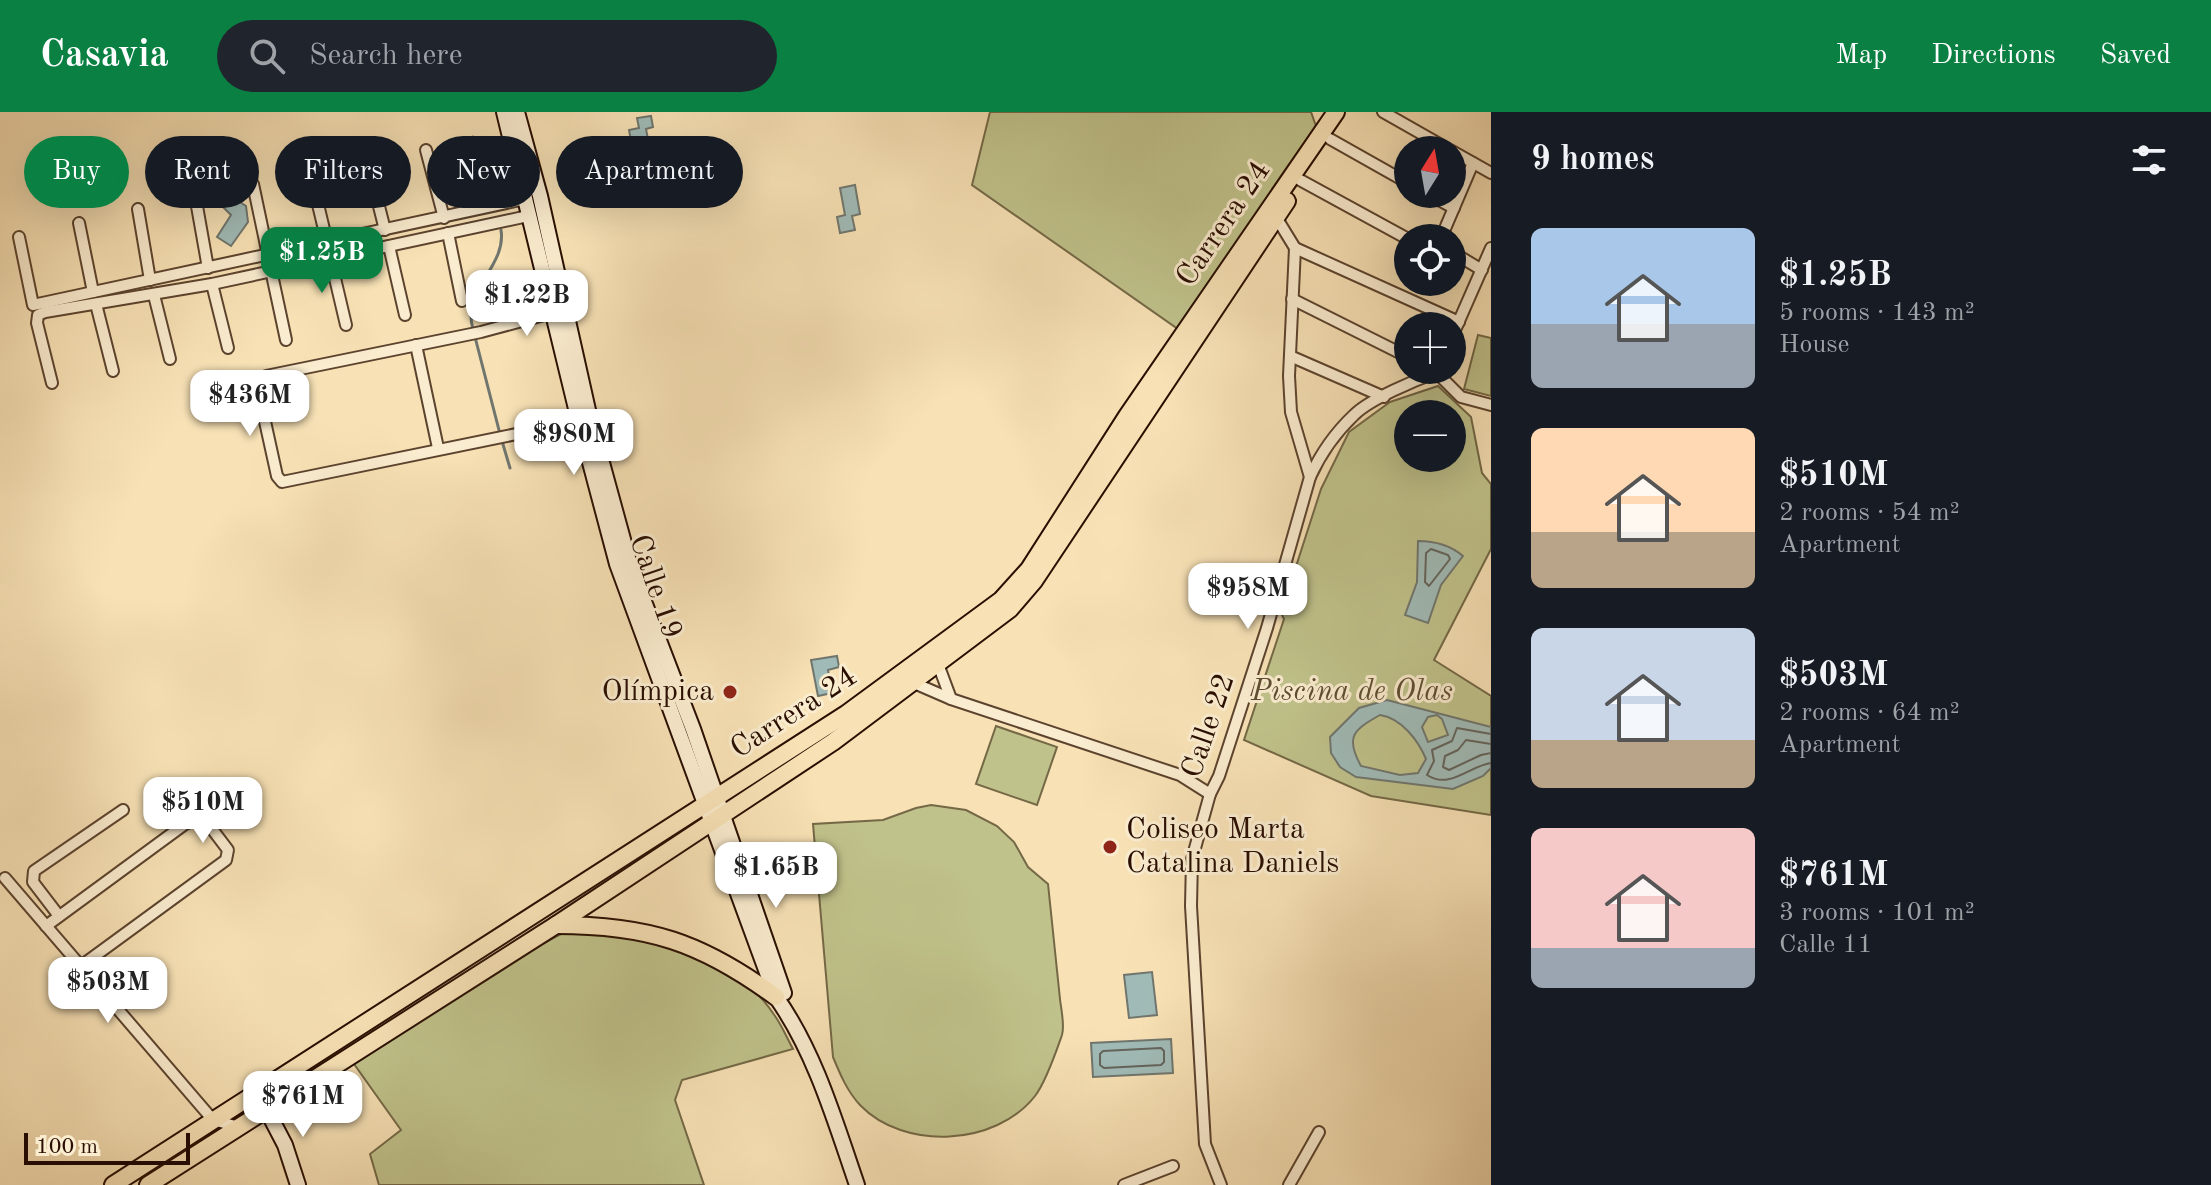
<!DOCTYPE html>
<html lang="en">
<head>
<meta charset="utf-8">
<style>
  body { margin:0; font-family:"Old Standard TT",serif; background:#20242c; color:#f1f3f6; height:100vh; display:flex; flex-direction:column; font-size:30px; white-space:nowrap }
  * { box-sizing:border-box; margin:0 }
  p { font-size:26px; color:#9ea1a6 }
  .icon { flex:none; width:44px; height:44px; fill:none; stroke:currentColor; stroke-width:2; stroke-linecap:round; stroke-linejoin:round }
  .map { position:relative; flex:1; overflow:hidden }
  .side { display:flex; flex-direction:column; background:#171b24; width:720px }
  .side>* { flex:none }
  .hud { position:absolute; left:24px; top:24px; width:760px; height:72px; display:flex; gap:16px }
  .needle { width:52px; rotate:11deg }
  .fabs { position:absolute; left:1394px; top:24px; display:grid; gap:16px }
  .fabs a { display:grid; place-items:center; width:72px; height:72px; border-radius:50%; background:#171b24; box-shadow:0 8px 32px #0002; font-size:40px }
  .scale { position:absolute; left:24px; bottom:20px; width:166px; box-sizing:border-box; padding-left:8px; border:4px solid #290e01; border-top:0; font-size:22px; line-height:28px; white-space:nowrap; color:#290e01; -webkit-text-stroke:6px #faeccf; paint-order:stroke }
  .price { position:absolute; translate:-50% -68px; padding:0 18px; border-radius:16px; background:#fff; color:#222; font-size:26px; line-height:52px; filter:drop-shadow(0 2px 4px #0008) }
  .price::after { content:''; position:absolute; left:50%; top:48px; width:24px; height:18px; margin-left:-12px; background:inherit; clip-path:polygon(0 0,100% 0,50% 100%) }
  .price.current { background:#0b8043; color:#fff }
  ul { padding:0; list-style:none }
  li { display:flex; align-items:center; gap:24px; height:200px; padding:0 40px }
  li span { display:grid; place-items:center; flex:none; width:224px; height:160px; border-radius:12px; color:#555 }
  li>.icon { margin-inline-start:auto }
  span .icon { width:96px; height:96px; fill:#fffc; stroke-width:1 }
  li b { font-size:34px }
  h2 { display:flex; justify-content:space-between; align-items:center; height:96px; padding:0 40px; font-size:34px }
  .pill { padding:0 28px; border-radius:36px; background:#171b24; box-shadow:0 8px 32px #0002; font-size:28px; line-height:72px }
  .pill.current { background:#0b8043; color:#fff }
  header { display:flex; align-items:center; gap:48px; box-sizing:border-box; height:112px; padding:0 40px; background:#0b8043; color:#fff }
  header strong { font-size:38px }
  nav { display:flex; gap:44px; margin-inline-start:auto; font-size:28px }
  .search { width:560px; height:72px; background:#20242c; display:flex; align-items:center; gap:20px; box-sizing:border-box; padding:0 28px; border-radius:44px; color:#9ea1a6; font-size:30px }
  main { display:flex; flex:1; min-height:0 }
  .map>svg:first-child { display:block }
  .green { fill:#c0c28b; stroke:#746846; stroke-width:2; fill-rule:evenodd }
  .water { fill:#a0bbb7; stroke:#70766e; stroke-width:2; fill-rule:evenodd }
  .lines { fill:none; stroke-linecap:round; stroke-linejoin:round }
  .shore { stroke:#64645c; stroke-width:2 }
  .stream { stroke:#70766e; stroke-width:3 }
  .street-casing { stroke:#5c432e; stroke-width:14 }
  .secondary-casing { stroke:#290e01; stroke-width:18 }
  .primary-casing { stroke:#290e01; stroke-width:20 }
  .street { stroke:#faeccf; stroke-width:10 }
  .secondary { stroke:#faeccf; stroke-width:14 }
  .primary { stroke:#f7e1b5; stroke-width:16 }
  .poi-dot { fill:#8f2418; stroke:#faeccf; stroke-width:3 }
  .labels { text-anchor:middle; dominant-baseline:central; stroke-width:6; stroke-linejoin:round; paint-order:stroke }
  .street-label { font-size:30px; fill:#290e01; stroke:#faeccf }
  .poi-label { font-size:30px; fill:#290e01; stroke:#faeccf; text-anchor:end }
  .park-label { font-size:30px; font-style:italic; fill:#5e4d31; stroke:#faeccf }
</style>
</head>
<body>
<header>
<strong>Casavia</strong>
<div class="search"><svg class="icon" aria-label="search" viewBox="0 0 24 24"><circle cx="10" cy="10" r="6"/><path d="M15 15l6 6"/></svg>Search here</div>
<nav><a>Map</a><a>Directions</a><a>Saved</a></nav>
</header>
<main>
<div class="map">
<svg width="1491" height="1073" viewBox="0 0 1491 1073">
  <rect width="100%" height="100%" fill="#f7e1b5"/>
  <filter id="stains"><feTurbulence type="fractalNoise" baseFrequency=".0025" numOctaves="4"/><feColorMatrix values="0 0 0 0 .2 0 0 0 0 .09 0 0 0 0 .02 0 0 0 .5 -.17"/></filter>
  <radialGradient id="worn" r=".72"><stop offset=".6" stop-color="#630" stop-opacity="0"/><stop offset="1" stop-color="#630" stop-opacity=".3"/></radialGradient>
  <g class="green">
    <polygon points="990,0 1311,0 1316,14 1178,217 972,73"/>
    <polygon points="1478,223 1491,226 1491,284 1464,277"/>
    <path d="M1438 274 1471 305 1482 361 1491 372V437L1434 548 1491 584V703L1371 684 1244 628 1284 507 1281 501 1321 377 1349 320 1390 290ZM1408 302H1452V346H1408Z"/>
    <polygon points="996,614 1057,635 1037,693 976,672"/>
    <path d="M931 693 966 698 997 714 1014 730 1028 755 1048 772C1052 810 1056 848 1060 887 1061 897 1065 913 1062 923 1056 940 1046 970 1035 984 996 1034 904 1039 860 993 847 979 840 962 833 945L813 712 883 708 916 696Z"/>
    <path d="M616 820C675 836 740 849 775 904 782 914 787 926 793 937L682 968 675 988 704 1073H379L370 1042 401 1018 354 952 527 840 561 822Z"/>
  </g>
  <g class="water">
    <polygon points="651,4 653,15 646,17 652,48 635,51 629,18 639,16 637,6"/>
    <polygon points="855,73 860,102 852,104 855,118 840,121 837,105 845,103 840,76"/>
    <polygon points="229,83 246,94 248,110 231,134 217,125 231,103 223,95"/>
    <path d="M1418 429C1435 429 1450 433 1463 444L1441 473 1428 511 1405 503 1417 470Z"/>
    <polygon points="837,544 839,555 828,558 832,581 818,584 811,548"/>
    <path d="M1387 588 1491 615V656L1483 664 1453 677 1356 665 1340 655 1331 641 1330 625 1359 596ZM1380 603C1401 606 1418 628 1426 647L1418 661 1400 663 1361 654C1345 625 1353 618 1380 603ZM1437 603 1442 607 1448 623 1428 630 1422 615 1428 605Z"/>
    <polygon points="1152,860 1157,903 1129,906 1124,863"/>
    <polygon points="1171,927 1173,961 1093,965 1091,931"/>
  </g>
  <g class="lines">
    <g class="shore">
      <polygon points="1431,437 1448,443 1450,447 1429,474 1425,470 1426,441"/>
      <path d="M1491 622 1457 616 1452 629 1432 638 1434 649 1427 663C1450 678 1469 654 1491 651"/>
      <polyline points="1491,632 1466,628 1458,638 1445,644 1443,655 1449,658 1481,643 1491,641"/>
      <polygon points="1161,936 1164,939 1164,950 1161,953 1104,956 1100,953 1100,942 1103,939"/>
    </g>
    <g class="stream">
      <polyline points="473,25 491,88"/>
      <path d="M473 217C461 179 507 154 501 118"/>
      <polyline points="475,225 500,322"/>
      <polyline points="502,329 510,356"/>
    </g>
    <g class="street-casing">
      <g id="street">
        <polyline points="1383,0 1450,38"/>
        <polyline points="1330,27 1408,71"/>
        <polyline points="426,38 444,106"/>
        <polyline points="1452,39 1491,61"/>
        <polyline points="368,51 385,118"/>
        <polyline points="310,59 327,130"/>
        <polyline points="1300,68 1408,127"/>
        <polyline points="253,72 268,143"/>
        <polyline points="1428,82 1454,96"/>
        <polyline points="195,83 208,156"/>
        <polyline points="138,97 150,168"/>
        <polyline points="1276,105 1295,136 1289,264 1291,300 1310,365"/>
        <polyline points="79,111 93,180"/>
        <polyline points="448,121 462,189"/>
        <polyline points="19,125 33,193 525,87"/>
        <polyline points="1441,126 1473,51"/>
        <polyline points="389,134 405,203"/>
        <polyline points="1295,136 1459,210"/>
        <polyline points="1452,140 1482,158"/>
        <polyline points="330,145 346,213"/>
        <polyline points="271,158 286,228"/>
        <polyline points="212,172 228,236"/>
        <polyline points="154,183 170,247"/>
        <polyline points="1292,187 1408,245"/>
        <polyline points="96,192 113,259"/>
        <polyline points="559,199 481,220 266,264 257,273 277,364 282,370 585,308"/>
        <polyline points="1452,225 1491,136"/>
        <polyline points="416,233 438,336"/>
        <polyline points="1290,244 1384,285"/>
        <polyline points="1434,258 1461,285 1491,293"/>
        <polyline points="52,271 37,211 38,203 45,200 212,172 528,104"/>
        <polyline points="938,552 951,587"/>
        <polyline points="914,571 951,587 1180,663 1210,682"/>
        <polyline points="5,766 213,1008 239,1015"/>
        <polyline points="59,804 33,770 34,759 123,698"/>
        <polyline points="46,814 185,712 199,706 206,709 228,738 226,748 81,854"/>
        <polyline points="1124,1073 1173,1054"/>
        <path d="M1221 1073 1205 1032 1191 794 1192 747 1210 682 1219 664 1267 516 1310 365C1320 343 1336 320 1354 303 1370 287 1415 268 1438 260"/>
        <polyline points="1289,1073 1319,1020"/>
      </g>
    </g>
    <g class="secondary-casing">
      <g id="secondary">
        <path d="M504 0 579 309 617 452 776 885C815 940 835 1009 857 1073"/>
        <polyline points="517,0 540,84 590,307 630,453 693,617 784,881"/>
        <polyline points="261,987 285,1033 298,1073"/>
      </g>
    </g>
    <g class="primary-casing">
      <g id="primary">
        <path d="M556 813C648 813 701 830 776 885"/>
        <polyline points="113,1073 846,602 1001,488 1029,457 1127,304 1336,0"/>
        <polyline points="148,1073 556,813 833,630 1010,497 1034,469 1287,89"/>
      </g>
    </g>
    <use href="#street" class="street"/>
    <use href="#secondary" class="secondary"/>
    <use href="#primary" class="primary"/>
  </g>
  <g class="poi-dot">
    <circle cx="730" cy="580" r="8"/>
    <circle cx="1110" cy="735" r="8"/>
  </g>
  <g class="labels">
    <g class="street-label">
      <text transform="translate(1224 112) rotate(-56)">Carrera 24</text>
      <text transform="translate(655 475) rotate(71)">Calle 19</text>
      <text transform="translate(794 601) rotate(-33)">Carrera 24</text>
      <text transform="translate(1209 614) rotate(-71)">Calle 22</text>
    </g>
    <g class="poi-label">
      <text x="714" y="580">Olímpica</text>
      <text x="1126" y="718" text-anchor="start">Coliseo Marta<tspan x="1126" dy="34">Catalina Daniels</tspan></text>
    </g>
    <g class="park-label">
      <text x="1352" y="580">Piscina de Olas</text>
    </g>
  </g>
  <rect width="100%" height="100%" filter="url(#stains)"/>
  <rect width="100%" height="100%" fill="url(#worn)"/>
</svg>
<div class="fabs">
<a><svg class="needle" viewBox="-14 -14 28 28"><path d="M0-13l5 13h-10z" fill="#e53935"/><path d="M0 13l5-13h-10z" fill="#9ea1a6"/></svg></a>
<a><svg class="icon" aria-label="locate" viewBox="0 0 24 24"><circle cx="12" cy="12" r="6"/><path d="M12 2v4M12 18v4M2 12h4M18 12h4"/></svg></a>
<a>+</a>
<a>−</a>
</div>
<div class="scale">100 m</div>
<b class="price current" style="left:322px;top:183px">$1.25B</b>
<b class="price" style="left:527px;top:226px">$1.22B</b>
<b class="price" style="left:250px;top:326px">$436M</b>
<b class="price" style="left:574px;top:365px">$980M</b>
<b class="price" style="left:1248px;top:519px">$958M</b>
<b class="price" style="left:203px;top:733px">$510M</b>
<b class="price" style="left:776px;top:798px">$1.65B</b>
<b class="price" style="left:108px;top:913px">$503M</b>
<b class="price" style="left:303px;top:1027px">$761M</b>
<div class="hud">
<a class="pill current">Buy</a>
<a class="pill">Rent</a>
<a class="pill">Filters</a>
<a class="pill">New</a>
<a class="pill">Apartment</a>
</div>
</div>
<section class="side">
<h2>9 homes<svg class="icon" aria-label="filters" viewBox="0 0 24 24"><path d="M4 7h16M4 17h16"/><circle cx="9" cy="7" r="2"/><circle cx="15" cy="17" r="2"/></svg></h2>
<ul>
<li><span style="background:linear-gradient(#a9c7e8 60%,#9aa5b1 0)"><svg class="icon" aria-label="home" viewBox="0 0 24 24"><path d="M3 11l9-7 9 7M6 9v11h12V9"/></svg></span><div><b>$1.25B</b><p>5 rooms · 143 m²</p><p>House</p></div></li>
<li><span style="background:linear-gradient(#ffd9b3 65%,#b9a48a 0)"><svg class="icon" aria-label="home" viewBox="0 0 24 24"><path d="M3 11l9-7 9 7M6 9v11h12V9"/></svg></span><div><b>$510M</b><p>2 rooms · 54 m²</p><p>Apartment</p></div></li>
<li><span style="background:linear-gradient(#c9d6e8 70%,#b9a48a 0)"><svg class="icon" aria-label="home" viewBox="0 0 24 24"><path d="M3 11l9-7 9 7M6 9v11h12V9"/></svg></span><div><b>$503M</b><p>2 rooms · 64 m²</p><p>Apartment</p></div></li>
<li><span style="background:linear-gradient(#f6c9c9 75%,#9aa5b1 0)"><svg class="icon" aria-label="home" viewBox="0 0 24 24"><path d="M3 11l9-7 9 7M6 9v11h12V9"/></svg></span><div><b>$761M</b><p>3 rooms · 101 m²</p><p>Calle 11</p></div></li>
</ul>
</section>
</main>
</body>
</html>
